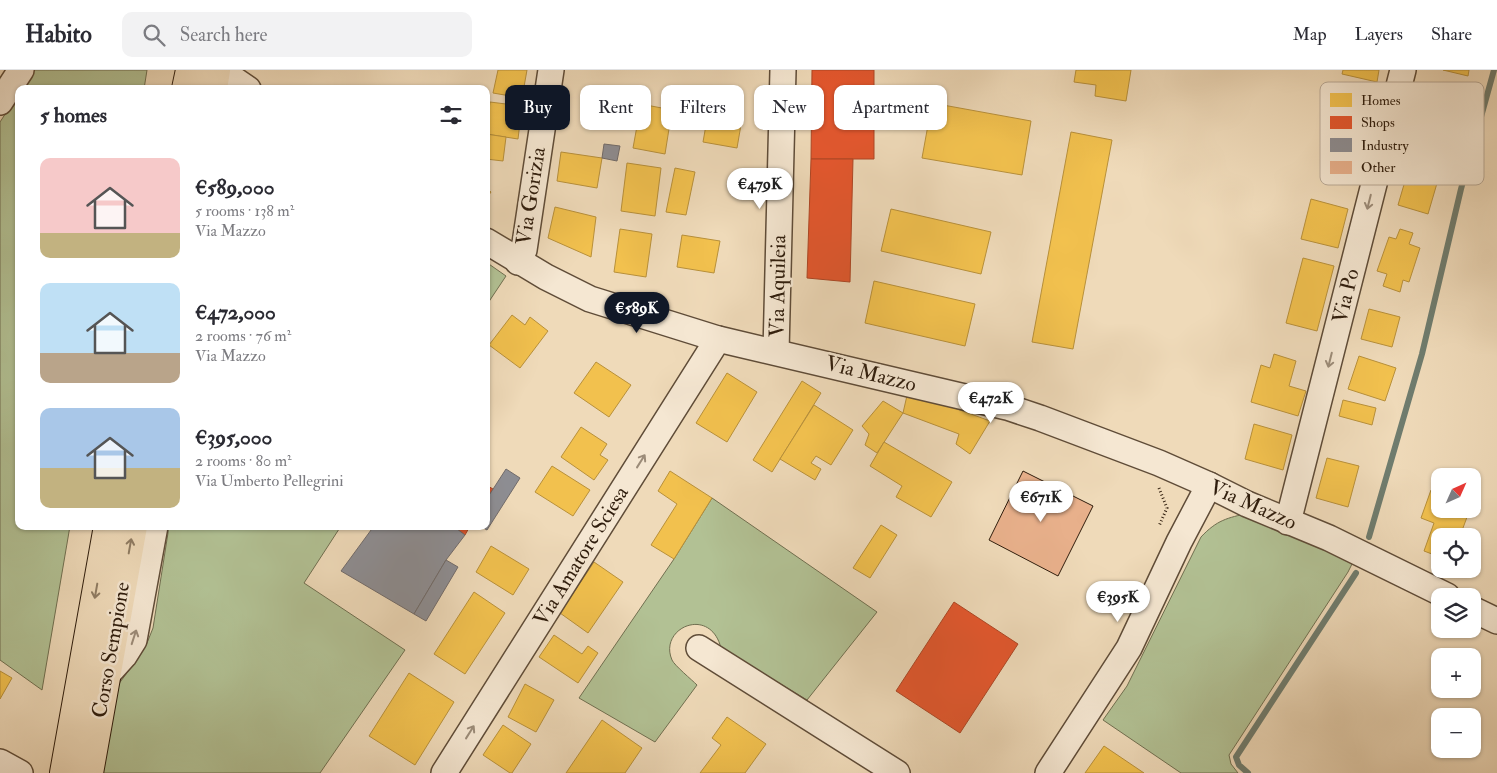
<!DOCTYPE html>
<html lang="en">
<head>
<meta charset="utf-8">
<style>
  body { margin:0; font-family:"IM FELL Double Pica",serif; background:#f2f2f3; color:#2b2b33; height:100vh; display:flex; flex-direction:column; font-size:19px; white-space:nowrap }
  * { box-sizing:border-box; margin:0 }
  p { font-size:16px; color:#7c7c81 }
  .icon { flex:none; width:28px; height:28px; fill:none; stroke:currentColor; stroke-width:2; stroke-linecap:round; stroke-linejoin:round }
  .map { position:relative; flex:1; overflow:hidden }
  .details { position:absolute; left:15px; top:15px; width:475px; height:445px; display:flex; flex-direction:column; background:#fff; border-radius:10px; box-shadow:0 1px 4px #0004 }
  .details>* { flex:none }
  .top-card { position:absolute; left:505px; top:15px; width:475px; height:45px; display:flex; gap:10px }
  .needle { width:32px; rotate:45deg }
  .buttons { position:absolute; left:1431px; top:398px; display:grid; gap:10px }
  .buttons a { display:grid; place-items:center; width:50px; height:50px; border-radius:10px; background:#fff; box-shadow:0 1px 4px #0004; font-size:25px }
  .price { position:absolute; translate:-50% -42px; padding:0 11px; border-radius:18px; background:#fff; color:#222; font-size:16px; line-height:32px; filter:drop-shadow(0 1px 2px #0008) }
  .price::after { content:''; position:absolute; left:50%; top:30px; width:15px; height:11px; margin-left:-8px; background:inherit; clip-path:polygon(0 0,100% 0,50% 100%) }
  .price.active { background:#111827; color:#fff }
  ul { padding:0; list-style:none }
  li { display:flex; align-items:center; gap:15px; height:125px; padding:0 25px }
  li span { display:grid; place-items:center; flex:none; width:140px; height:100px; border-radius:10px; color:#555 }
  li>.icon { margin-inline-start:auto }
  span .icon { width:60px; height:60px; fill:#fffc; stroke-width:1 }
  li b { font-size:21px }
  h2 { display:flex; justify-content:space-between; align-items:center; height:60px; padding:0 25px; font-size:21px }
  .pill { padding:0 18px; border-radius:10px; background:#fff; box-shadow:0 1px 4px #0004; font-size:18px; line-height:45px }
  .pill.active { background:#111827; color:#fff }
  header { display:flex; align-items:center; gap:30px; box-sizing:border-box; height:70px; padding:0 25px; background:#fff; border-bottom:1px solid #e1e1e2 }
  header strong { font-size:24px }
  nav { display:flex; gap:28px; margin-inline-start:auto; font-size:18px }
  .search { width:350px; height:45px; background:#f2f2f3; display:flex; align-items:center; gap:12px; box-sizing:border-box; padding:0 18px; border-radius:10px; color:#7c7c81; font-size:19px }
  .map>svg:first-child { display:block }
  .green { fill:#b2c194; stroke:#706f50 }
  .homes { fill:#f2c14e; stroke:#b8903a }
  .shops { fill:#e4572e; stroke:#ae4624 }
  .industry { fill:#8d8d92; stroke:#716b6a }
  .lines { fill:none; stroke-linecap:round; stroke-linejoin:round }
  .stream { stroke:#6f7c6e; stroke-width:6 }
  .building { fill:#e8b08b; stroke:#2f1d0d }
  .minor-casing { stroke:#5f4c38; stroke-width:28 }
  .highway-casing { stroke:#2f1d0d; stroke-width:30 }
  .path { stroke:#2f1d0d; stroke-width:3; stroke-dasharray:1 2.5; stroke-linecap:butt }
  .minor { stroke:#f5e7d2; stroke-width:25 }
  .highway { stroke:#efdab9; stroke-width:28 }
  .oneway { stroke:#9c8c79 }
  .oneway2 { stroke:#8f7c63 }
  .labels { text-anchor:middle; dominant-baseline:central; stroke-width:5; stroke-linejoin:round; paint-order:stroke }
  .street-label { font-size:21px; fill:#2f1d0d; stroke:#f5e7d2 }
  .key { fill:#f5e7d2; stroke:#baaa97; stroke-width:1 }
  .key-label { font-size:14px; fill:#2f1d0d }
</style>
</head>
<body>
<header>
<strong>Habito</strong>
<div class="search"><svg class="icon" aria-label="search" viewBox="0 0 24 24"><circle cx="10" cy="10" r="6"/><path d="M15 15l6 6"/></svg>Search here</div>
<nav><a>Map</a><a>Layers</a><a>Share</a></nav>
</header>
<div class="map">
<svg width="1497" height="703" viewBox="0 0 1497 703">
  <rect width="100%" height="100%" fill="#efdab9"/>
  <filter id="stains"><feTurbulence type="fractalNoise" baseFrequency=".004" numOctaves="4"/><feColorMatrix values="0 0 0 0 .2 0 0 0 0 .09 0 0 0 0 .02 0 0 0 .5 -.17"/></filter>
  <radialGradient id="worn" r=".72"><stop offset=".6" stop-color="#630" stop-opacity="0"/><stop offset="1" stop-color="#630" stop-opacity=".3"/></radialGradient>
  <g class="green">
    <polygon points="34,0 147,0 144,19 22,19"/>
    <polygon points="19,23 19,456 70,456 42,620 0,590 0,52"/>
    <polygon points="486,192 506,206 486,236"/>
    <path d="M712 428 877 542 807 630 721 578C710 535 658 558 672 590 674 595 692 610 697 615L655 672 579 628 674 489Z"/>
    <path d="M1249 443 1355 488 1348 502 1229 685 1231 694 1238 703H1181L1103 650 1127 616 1201 467C1217 450 1227 448 1249 443Z"/>
    <polygon points="168,456 341,456 304,513 405,580 320,703 102,703 118,615 138,588 147,573 153,558 168,463"/>
  </g>
  <g class="homes">
    <polygon points="498,0 527,0 522,28 493,23"/>
    <polygon points="1076,0 1131,0 1126,31 1095,26 1096,15 1074,12"/>
    <polygon points="1343,0 1379,0 1377,12 1342,4"/>
    <polygon points="1443,0 1469,0 1468,6"/>
    <polygon points="490,32 522,36 518,69 486,64 486,47 488,47"/>
    <polygon points="710,32 736,36 734,48 742,49 737,78 703,72"/>
    <polygon points="932,33 1031,51 1022,105 922,88"/>
    <polygon points="641,34 672,40 665,84 633,78"/>
    <polygon points="1071,62 1112,70 1073,279 1032,272"/>
    <polygon points="486,64 506,67 503,91 486,89"/>
    <polygon points="561,82 602,88 597,118 557,111"/>
    <polygon points="627,93 661,98 655,146 621,141"/>
    <polygon points="1410,94 1440,103 1428,144 1398,135"/>
    <polygon points="675,98 695,102 686,145 666,142"/>
    <polygon points="486,118 491,122 486,129"/>
    <polygon points="1311,129 1348,139 1338,178 1301,169"/>
    <polygon points="555,137 596,147 591,187 548,168"/>
    <polygon points="891,139 991,162 981,204 881,181"/>
    <polygon points="620,159 652,164 646,207 614,202"/>
    <polygon points="1400,159 1413,163 1409,174 1420,178 1409,212 1403,210 1400,222 1383,216 1387,204 1377,201 1389,167 1396,169"/>
    <polygon points="682,165 720,171 714,203 677,197"/>
    <polygon points="1303,188 1334,196 1317,261 1286,253"/>
    <polygon points="874,211 975,234 965,276 865,253"/>
    <polygon points="1369,239 1400,247 1392,277 1361,269"/>
    <polygon points="512,245 525,255 530,247 548,261 520,298 489,275"/>
    <polygon points="1274,284 1296,291 1289,316 1306,321 1298,346 1251,332 1261,295 1270,298"/>
    <polygon points="1359,286 1396,298 1385,331 1348,319"/>
    <polygon points="596,292 631,315 609,347 574,323"/>
    <polygon points="727,303 757,322 727,372 696,353"/>
    <polygon points="802,311 821,323 772,402 753,390"/>
    <polygon points="908,321 990,351 970,384 956,374 959,364 903,343"/>
    <polygon points="1343,330 1376,338 1372,355 1339,346"/>
    <polygon points="883,331 903,343 877,383 865,375 869,364 862,356"/>
    <polygon points="814,335 853,360 831,395 816,386 811,393 821,399 815,410 780,389"/>
    <polygon points="1254,354 1292,365 1283,400 1245,389"/>
    <polygon points="581,357 607,374 600,385 608,390 594,410 561,387"/>
    <polygon points="884,372 952,412 931,447 896,427 902,416 870,396"/>
    <polygon points="1327,388 1359,396 1348,437 1316,428"/>
    <polygon points="552,396 590,420 573,446 535,422"/>
    <polygon points="670,401 712,428 674,489 651,475 677,434 658,421"/>
    <polygon points="1431,420 1440,424 1440,439 1470,439 1460,466 1440,466 1440,487 1424,481 1434,453 1421,448"/>
    <polygon points="881,455 897,465 870,508 853,498"/>
    <polygon points="491,476 529,499 513,525 476,502"/>
    <polygon points="594,492 623,512 588,563 560,543"/>
    <polygon points="474,522 505,543 465,604 434,584"/>
    <polygon points="554,565 582,584 588,576 598,583 578,613 539,587"/>
    <polygon points="0,601 12,608 0,629"/>
    <polygon points="409,603 454,632 415,695 369,666"/>
    <polygon points="525,614 554,630 536,662 508,647"/>
    <polygon points="727,647 766,674 745,703 700,703 721,675 712,668"/>
    <polygon points="602,650 642,678 625,703 566,703"/>
    <polygon points="503,655 531,674 512,703 510,703 483,685"/>
    <polygon points="1104,676 1144,703 1085,703"/>
  </g>
  <g class="shops">
    <polygon points="812,0 874,0 874,89 811,89"/>
    <polygon points="811,89 853,89 850,212 807,208"/>
    <polygon points="486,415 493,419 486,430"/>
    <polygon points="453,456 470,456 465,465"/>
    <polygon points="954,532 1018,574 960,663 896,621"/>
  </g>
  <g class="industry">
    <polygon points="604,74 620,76 617,91 602,88"/>
    <polygon points="506,399 520,408 487,460 480,456 486,456 486,430"/>
    <polygon points="374,456 453,456 465,465 446,490 414,544 341,501"/>
    <polygon points="446,490 458,497 426,551 414,544"/>
  </g>
  <g class="lines">
    <g class="stream">
      <polyline points="1369,467 1422,284 1461,119 1494,0"/>
      <polyline points="1248,703 1239,695 1236,687 1356,503"/>
    </g>
  </g>
  <polygon class="building" points="1023,401 1093,436 1058,506 989,470"/>
  <g class="lines">
    <g class="minor-casing">
      <g id="minor">
        <polyline points="220,0 248,19"/>
        <polyline points="0,32 21,0"/>
        <polyline points="486,171 546,207 590,229 718,269 1007,337 1040,348 1159,393 1209,415 1247,434 1329,468 1447,526"/>
        <polyline points="518,192 524,180 551,0"/>
        <polyline points="776,282 783,0"/>
        <polyline points="1288,452 1403,0"/>
        <polyline points="1472,539 1497,551"/>
        <polyline points="699,578 897,703"/>
        <polyline points="106,606 124,586 134,570 155,456"/>
        <polyline points="0,692 20,703"/>
        <polyline points="444,703 718,269"/>
        <polyline points="1048,703 1129,578 1179,472 1209,415"/>
      </g>
    </g>
    <g class="highway-casing">
      <g id="highway">
        <polyline points="186,19 190,0"/>
        <polyline points="213,19 216,0"/>
        <polyline points="64,703 108,456"/>
        <polyline points="89,703 133,456"/>
      </g>
    </g>
    <polyline class="path" points="1159,418 1167,438 1159,456"/>
    <use href="#minor" class="minor"/>
    <use href="#highway" class="highway"/>
  </g>
  <defs><path id="oneway-shaft" d="M-6 0H5M1.5-3L5.5 0L1.5 3" fill="none" stroke-width="1.6" stroke-linecap="round" stroke-linejoin="round" transform="scale(1.25)"/></defs>
  <g class="oneway">
    <use href="#oneway-shaft" transform="translate(1369 132) rotate(104)"/>
    <use href="#oneway-shaft" transform="translate(1330 290) rotate(104)"/>
    <use href="#oneway-shaft" transform="translate(641 391) rotate(-58)"/>
    <use href="#oneway-shaft" transform="translate(134 567) rotate(-72)"/>
    <use href="#oneway-shaft" transform="translate(470 662) rotate(-58)"/>
  </g>
  <g class="oneway2">
    <use href="#oneway-shaft" transform="translate(130 476) rotate(-80)"/>
    <use href="#oneway-shaft" transform="translate(96 521) rotate(100)"/>
  </g>
  <g class="labels">
    <g class="street-label">
      <text transform="translate(531 126) rotate(-81)">Via Gorizia</text>
      <text transform="translate(778 216) rotate(-89)">Via Aquileia</text>
      <text transform="translate(1346 226) rotate(-76)">Via Po</text>
      <text transform="translate(871 304) rotate(14)">Via Mazzo</text>
      <text transform="translate(1253 435) rotate(24)">Via Mazzo</text>
      <text transform="translate(581 486) rotate(-58)">Via Amatore Sciesa</text>
      <text transform="translate(111 580) rotate(-80)">Corso Sempione</text>
    </g>
  </g>
  <rect x="1320" y="12" width="164" height="103" rx="8" class="key"/>
  <rect x="1330" y="23" width="22" height="14" fill="#f2c14e"/>
  <rect x="1330" y="46" width="22" height="13" fill="#e4572e"/>
  <rect x="1330" y="68" width="22" height="14" fill="#8d8d92"/>
  <rect x="1330" y="91" width="22" height="13" fill="#e8b08b"/>
  <g class="key-label">
    <text x="1361" y="35">Homes</text>
    <text x="1361" y="57">Shops</text>
    <text x="1361" y="80">Industry</text>
    <text x="1361" y="102">Other</text>
  </g>
  <rect width="100%" height="100%" filter="url(#stains)"/>
  <rect width="100%" height="100%" fill="url(#worn)"/>
</svg>
<div class="buttons">
<a><svg class="needle" viewBox="-14 -14 28 28"><path d="M0-13l5 13h-10z" fill="#e53935"/><path d="M0 13l5-13h-10z" fill="#7c7c81"/></svg></a>
<a><svg class="icon" aria-label="locate" viewBox="0 0 24 24"><circle cx="12" cy="12" r="6"/><path d="M12 2v4M12 18v4M2 12h4M18 12h4"/></svg></a>
<a><svg class="icon" aria-label="layers" viewBox="0 0 24 24"><path d="M12 4l9 5-9 5-9-5zM3 14l9 5 9-5"/></svg></a>
<a>+</a>
<a>−</a>
</div>
<b class="price" style="left:760px;top:140px">€479K</b>
<b class="price active" style="left:637px;top:264px">€589K</b>
<b class="price" style="left:991px;top:354px">€472K</b>
<b class="price" style="left:1041px;top:453px">€671K</b>
<b class="price" style="left:1118px;top:553px">€395K</b>
<div class="top-card">
<a class="pill active">Buy</a>
<a class="pill">Rent</a>
<a class="pill">Filters</a>
<a class="pill">New</a>
<a class="pill">Apartment</a>
</div>
<section class="details">
<h2>5 homes<svg class="icon" aria-label="filters" viewBox="0 0 24 24"><path d="M4 7h16M4 17h16"/><circle cx="9" cy="7" r="2"/><circle cx="15" cy="17" r="2"/></svg></h2>
<ul>
<li><span style="background:linear-gradient(#f6c9c9 75%,#c2b280 0)"><svg class="icon" aria-label="home" viewBox="0 0 24 24"><path d="M3 11l9-7 9 7M6 9v11h12V9"/></svg></span><div><b>€589,000</b><p>5 rooms · 138 m²</p><p>Via Mazzo</p></div></li>
<li><span style="background:linear-gradient(#bfe0f5 70%,#b9a48a 0)"><svg class="icon" aria-label="home" viewBox="0 0 24 24"><path d="M3 11l9-7 9 7M6 9v11h12V9"/></svg></span><div><b>€472,000</b><p>2 rooms · 76 m²</p><p>Via Mazzo</p></div></li>
<li><span style="background:linear-gradient(#a9c7e8 60%,#c2b280 0)"><svg class="icon" aria-label="home" viewBox="0 0 24 24"><path d="M3 11l9-7 9 7M6 9v11h12V9"/></svg></span><div><b>€395,000</b><p>2 rooms · 80 m²</p><p>Via Umberto Pellegrini</p></div></li>
</ul>
</section>
</div>
</body>
</html>
